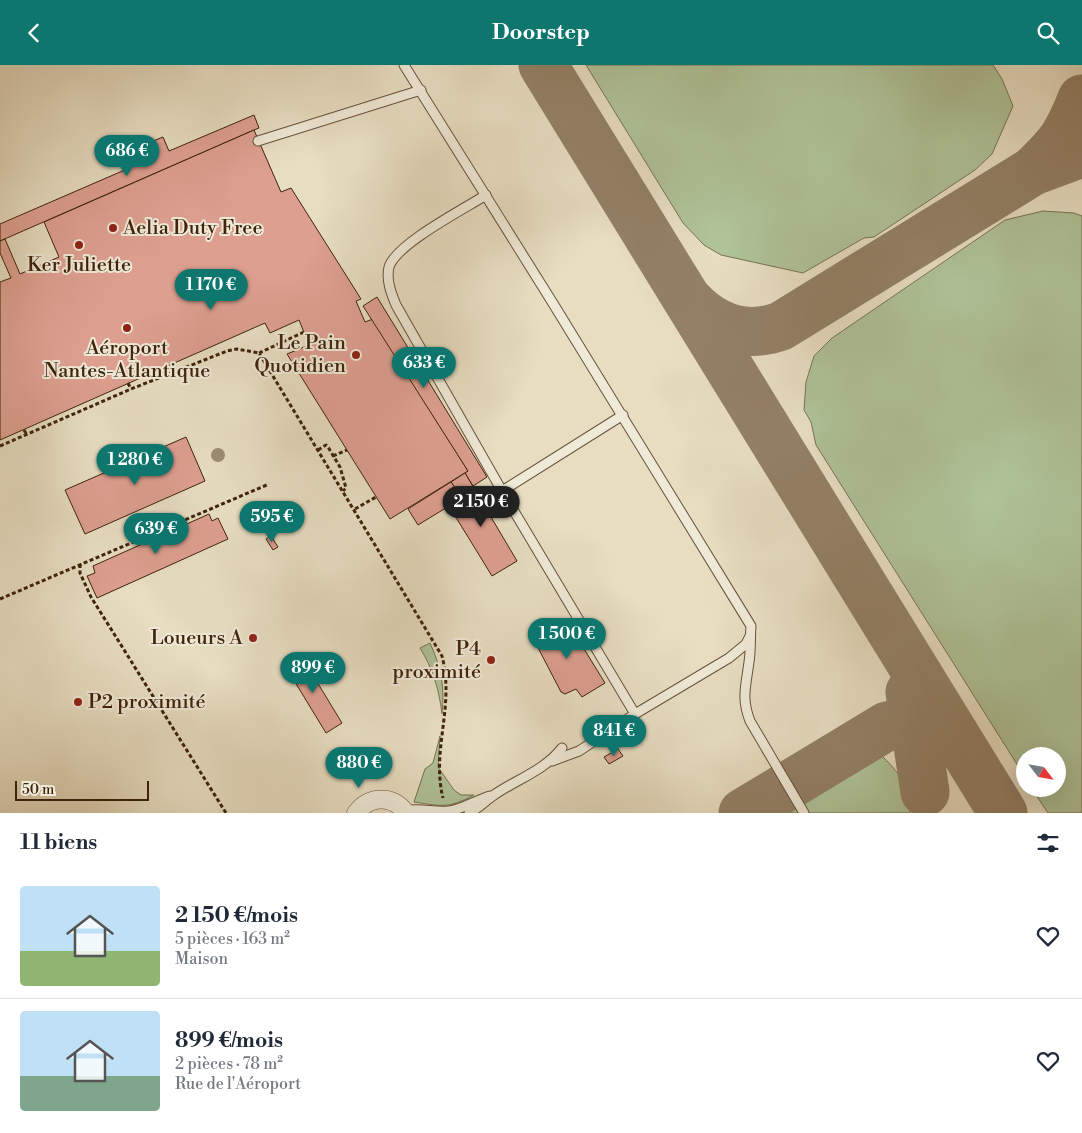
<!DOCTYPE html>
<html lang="fr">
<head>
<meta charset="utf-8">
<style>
  body { margin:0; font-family:"Libre Bodoni",serif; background:#f6f6f7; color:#1f2937; height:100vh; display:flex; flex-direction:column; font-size:19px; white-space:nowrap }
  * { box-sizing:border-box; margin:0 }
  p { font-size:16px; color:#747a83 }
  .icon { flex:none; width:28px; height:28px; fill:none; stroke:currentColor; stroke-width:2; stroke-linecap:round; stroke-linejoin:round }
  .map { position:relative; height:748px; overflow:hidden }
  .panel { display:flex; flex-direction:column; background:#fff; flex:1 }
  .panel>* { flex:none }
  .needle { width:32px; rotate:121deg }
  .buttons { position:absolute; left:1016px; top:682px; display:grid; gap:10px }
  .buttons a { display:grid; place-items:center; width:50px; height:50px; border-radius:50%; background:#fff; box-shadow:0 5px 20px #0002; font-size:25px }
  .scale { position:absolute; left:15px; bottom:12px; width:134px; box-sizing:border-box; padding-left:5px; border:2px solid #3f230b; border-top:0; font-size:14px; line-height:18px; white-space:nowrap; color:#3f230b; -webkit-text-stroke:4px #efe9d7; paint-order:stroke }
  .price { position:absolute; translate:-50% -42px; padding:0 11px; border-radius:18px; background:#0f766e; color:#fff; font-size:16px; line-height:32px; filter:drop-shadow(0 1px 2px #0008) }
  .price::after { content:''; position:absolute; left:50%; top:30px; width:15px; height:11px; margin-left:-8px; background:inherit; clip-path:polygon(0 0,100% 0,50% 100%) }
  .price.current { background:#222; color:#fff }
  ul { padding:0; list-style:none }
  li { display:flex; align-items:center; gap:15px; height:125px; padding:0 20px }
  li+li { border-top:1px solid #e0e1e3 }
  li span { display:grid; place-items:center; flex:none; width:140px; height:100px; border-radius:5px; color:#555 }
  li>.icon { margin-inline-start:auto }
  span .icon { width:60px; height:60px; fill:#fffc; stroke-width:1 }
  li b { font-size:21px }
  h2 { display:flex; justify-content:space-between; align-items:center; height:60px; padding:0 20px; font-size:21px }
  header { display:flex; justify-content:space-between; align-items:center; height:65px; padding:0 20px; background:#0f766e; color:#fff; font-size:22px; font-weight:800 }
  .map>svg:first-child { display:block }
  .green { fill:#afc298; stroke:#777252 }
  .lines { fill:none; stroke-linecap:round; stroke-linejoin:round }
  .taxiway { stroke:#938066; stroke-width:49 }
  .building { fill:#dd9f90; stroke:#3f230b }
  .service-casing { stroke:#695238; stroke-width:11 }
  .minor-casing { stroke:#695238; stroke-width:19 }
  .path { stroke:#3f230b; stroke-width:3; stroke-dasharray:4 2.5; stroke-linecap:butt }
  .service { stroke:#efe9d7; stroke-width:9 }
  .minor { stroke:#efe9d7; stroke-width:18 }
  .tree { fill:#9a8d70 }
  .poi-dot { fill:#8f2418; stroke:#efe9d7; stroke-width:2 }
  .labels { text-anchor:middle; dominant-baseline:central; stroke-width:4; stroke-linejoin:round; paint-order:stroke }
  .poi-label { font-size:20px; fill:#3f230b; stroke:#efe9d7; text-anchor:end }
</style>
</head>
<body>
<header><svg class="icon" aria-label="back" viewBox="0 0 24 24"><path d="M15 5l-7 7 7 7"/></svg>Doorstep<svg class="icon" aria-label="search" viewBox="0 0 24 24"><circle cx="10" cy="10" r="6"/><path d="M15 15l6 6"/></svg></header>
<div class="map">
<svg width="1082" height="748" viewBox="0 0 1082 748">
  <rect width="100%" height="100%" fill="#e7ddc1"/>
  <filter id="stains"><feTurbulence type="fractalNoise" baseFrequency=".004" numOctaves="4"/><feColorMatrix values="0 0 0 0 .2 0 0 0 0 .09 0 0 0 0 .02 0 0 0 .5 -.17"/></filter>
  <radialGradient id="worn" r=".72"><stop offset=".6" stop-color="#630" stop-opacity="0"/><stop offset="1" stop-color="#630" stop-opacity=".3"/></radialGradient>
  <g class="green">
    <polygon points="586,0 993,0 1002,14 1013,41 992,89 975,105 874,172 864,173 803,208 721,190 704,180 683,158"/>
    <polygon points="1043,146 1074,148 1082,151 1082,748 1048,748 1032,724 1058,724 1058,691 1025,691 1025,712 816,380 811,357 804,345 806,317 814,291 832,273 1005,155"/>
    <path d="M430 578C441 602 445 622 442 649 439 624 433 604 420 583Z"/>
    <path d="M440 671 438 702 454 725 461 730H474C448 744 441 741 414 737L425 704 433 698Z"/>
    <path d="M875 684C899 708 906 713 910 748H792L783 733Z"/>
  </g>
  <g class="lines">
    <g class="taxiway">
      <polyline points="543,0 1003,748"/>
      <path d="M1033 106C1061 79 1068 70 1082 34"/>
      <path d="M689 236C714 263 746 274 781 261L1033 106 1082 88"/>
      <polyline points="910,627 925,727"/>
      <path d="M743 748 887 661C916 653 941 663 962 683"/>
    </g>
  </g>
  <g class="building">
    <polygon points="254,50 259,63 254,65 0,176 0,159 157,91 151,77 163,72 169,86"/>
    <polygon points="254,65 281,127 291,123 361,234 356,236 365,257 373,254 468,406 390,454 287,289 309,280 299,255 270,268 265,258 0,375 0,217 11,213 0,188 0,176 5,174 20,209 59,192 44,157"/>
    <polygon points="377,232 487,412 473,421 465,408 468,406 363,241"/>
    <polygon points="186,372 205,416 85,469 65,425"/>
    <polygon points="465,408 517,496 492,511 449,441 462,433 451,417"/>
    <polygon points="451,417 462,433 418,460 408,444"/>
    <polygon points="209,449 212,456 218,453 228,474 97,533 87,511 95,508 93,501"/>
    <polygon points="271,471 278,482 273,485 266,474"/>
    <polygon points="546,558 552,568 568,558 605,618 582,632 576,624 565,629 561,627 533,573 536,564"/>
    <polygon points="300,589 342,658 326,668 284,599"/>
    <polygon points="618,684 623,691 609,699 604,692"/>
  </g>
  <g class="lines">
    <g class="service-casing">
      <g id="service">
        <path d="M404 0 554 240 751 561C750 573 751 585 749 597 746 621 741 633 750 656L804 748"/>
        <polyline points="258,76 421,25"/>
        <path d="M486 130C464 144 396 179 389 202 386 215 391 228 396 240L502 426 635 649"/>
        <polyline points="502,426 623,350"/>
        <polyline points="552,696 579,686 635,649 729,593 746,579 750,571"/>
        <path d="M405 746C420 742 434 748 449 746 463 744 476 735 490 731"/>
        <path d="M469 748C479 743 485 736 494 730 517 714 544 706 562 683"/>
      </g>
    </g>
    <g class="minor-casing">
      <path id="minor" d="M356 748C370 730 393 730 406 748"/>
    </g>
    <g class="path">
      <polyline points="259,288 304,267"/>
      <polyline points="128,318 131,324"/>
      <polyline points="24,365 27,370"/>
      <path d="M0 381 131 324 227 286 237 284 259 288 442 591C455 642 431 685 443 733"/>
      <polyline points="318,385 326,380 328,382 340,402 346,423 343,426"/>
      <polyline points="333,391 347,385"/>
      <polyline points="355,444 376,432"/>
      <polyline points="80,499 80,508 91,532 226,748"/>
      <polyline points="0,534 269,419"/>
    </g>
    <use href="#service" class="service"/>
    <use href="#minor" class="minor"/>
  </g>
  <circle class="tree" cx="218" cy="390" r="7"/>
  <g class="poi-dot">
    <circle cx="113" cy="163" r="5"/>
    <circle cx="79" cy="180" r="5"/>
    <circle cx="127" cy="263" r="5"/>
    <circle cx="356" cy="290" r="5"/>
    <circle cx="253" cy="573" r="5"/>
    <circle cx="491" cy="595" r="5"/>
    <circle cx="78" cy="637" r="5"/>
  </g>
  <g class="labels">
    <g class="poi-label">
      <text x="123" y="163" text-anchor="start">Aelia Duty Free</text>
      <text x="79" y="200" text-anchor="middle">Ker Juliette</text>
      <text x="346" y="278">Le Pain<tspan x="346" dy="23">Quotidien</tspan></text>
      <text x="127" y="283" text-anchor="middle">Aéroport<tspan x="127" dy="23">Nantes-Atlantique</tspan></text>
      <text x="243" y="573">Loueurs A</text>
      <text x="481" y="584">P4<tspan x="481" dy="23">proximité</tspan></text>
      <text x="88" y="637" text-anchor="start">P2 proximité</text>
    </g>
  </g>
  <rect width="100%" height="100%" filter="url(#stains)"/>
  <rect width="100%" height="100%" fill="url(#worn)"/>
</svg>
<div class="buttons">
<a><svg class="needle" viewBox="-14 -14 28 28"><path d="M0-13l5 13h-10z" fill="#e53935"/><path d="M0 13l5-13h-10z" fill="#747a83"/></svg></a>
</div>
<div class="scale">50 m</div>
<b class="price" style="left:127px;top:112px">686 €</b>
<b class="price" style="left:211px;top:246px">1 170 €</b>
<b class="price" style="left:424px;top:324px">633 €</b>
<b class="price" style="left:135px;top:421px">1 280 €</b>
<b class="price current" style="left:481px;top:463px">2 150 €</b>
<b class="price" style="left:272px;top:478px">595 €</b>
<b class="price" style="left:156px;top:490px">639 €</b>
<b class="price" style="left:567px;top:595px">1 500 €</b>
<b class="price" style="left:313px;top:629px">899 €</b>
<b class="price" style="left:614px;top:692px">841 €</b>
<b class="price" style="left:359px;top:724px">880 €</b>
</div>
<section class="panel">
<h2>11 biens<svg class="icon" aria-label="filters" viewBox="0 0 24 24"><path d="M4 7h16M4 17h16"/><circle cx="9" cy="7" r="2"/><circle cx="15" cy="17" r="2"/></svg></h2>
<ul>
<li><span style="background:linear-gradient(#bfe0f5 65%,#8fb573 0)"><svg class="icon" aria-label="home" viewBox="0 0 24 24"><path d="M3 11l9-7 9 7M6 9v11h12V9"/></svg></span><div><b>2 150 €/mois</b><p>5 pièces · 163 m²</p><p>Maison</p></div><svg class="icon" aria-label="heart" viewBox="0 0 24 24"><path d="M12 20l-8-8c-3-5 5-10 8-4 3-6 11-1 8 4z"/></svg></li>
<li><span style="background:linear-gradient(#bfe0f5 65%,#7fa58c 0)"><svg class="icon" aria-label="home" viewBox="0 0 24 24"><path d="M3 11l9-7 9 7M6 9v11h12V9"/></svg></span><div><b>899 €/mois</b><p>2 pièces · 78 m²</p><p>Rue de l'Aéroport</p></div><svg class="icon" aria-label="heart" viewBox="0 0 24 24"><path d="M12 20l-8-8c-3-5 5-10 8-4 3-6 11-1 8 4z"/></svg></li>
</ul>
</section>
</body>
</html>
